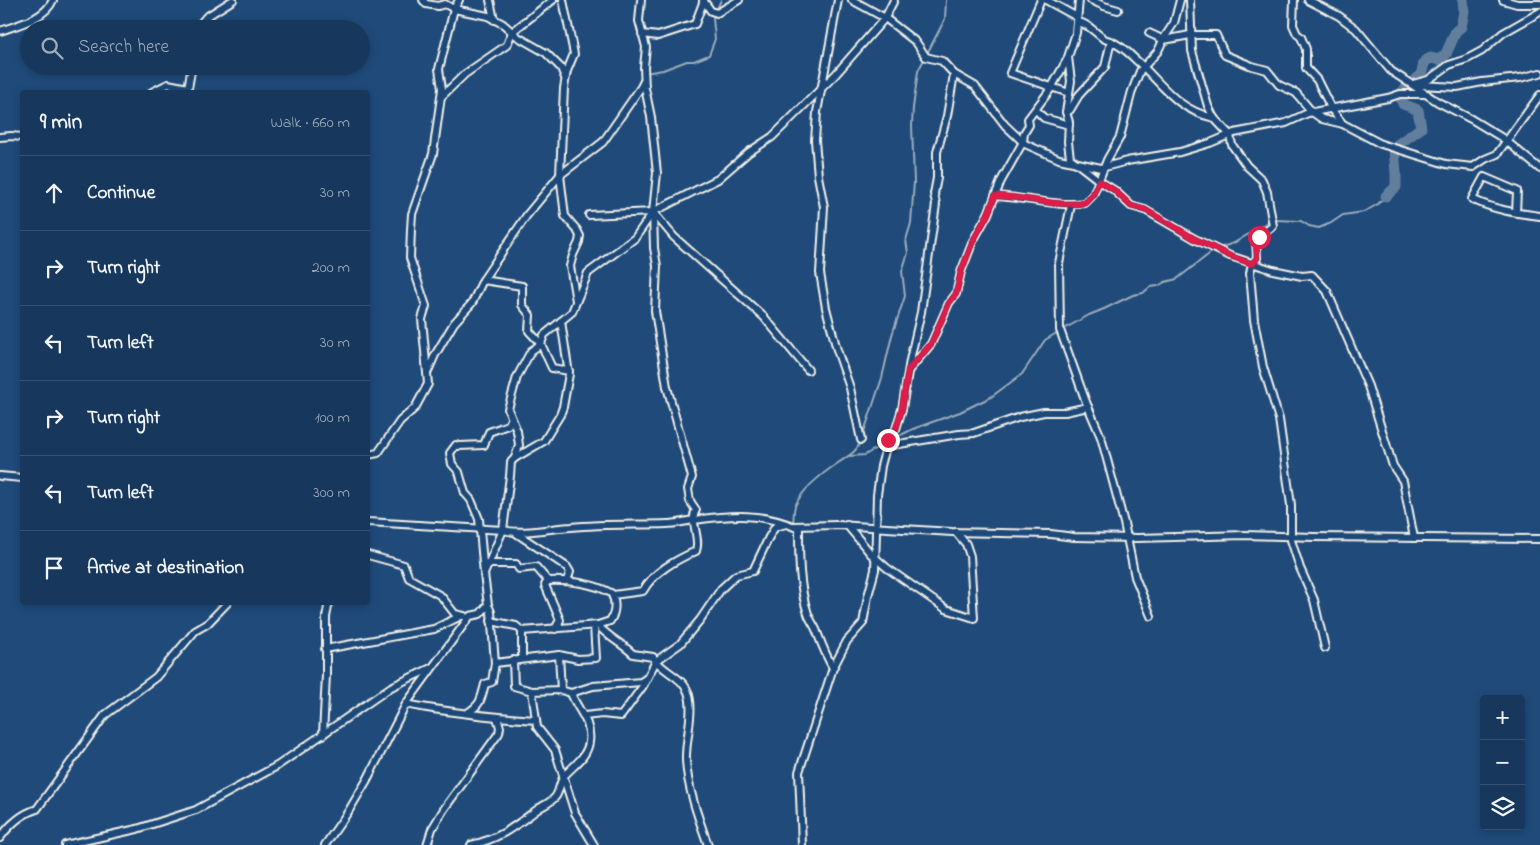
<!DOCTYPE html>
<html lang="en">
<head>
<meta charset="utf-8">
<style>
  body { margin:0; font-family:"Indie Flower",sans-serif; background:#244365; color:#f1f3f6 }
  .controls { position:absolute; right:15px; bottom:15px; display:grid; overflow:hidden; border-radius:5px; box-shadow:0 2px 8px #0003 }
  .controls button { width:45px; height:45px; display:grid; place-items:center; padding:0; border:0; border-bottom:1px solid #365272; background:#17385c; color:#f1f3f6; font:25px sans-serif }
  .stop { position:absolute; width:15px; height:15px; margin:-11px; border:4px solid #e11d48; border-radius:50%; background:#fff }
  .stop.end { background:#e11d48; border-color:#fff; box-shadow:0 1px 5px #0008 }
  .list { margin:0; padding:0; list-style:none }
  h2 { display:flex; justify-content:space-between; align-items:center; height:65px; margin:0; padding:0 20px; font-size:21px }
  h2 small { font-size:16px; font-weight:400; color:#9eacbb }
  .list li { display:grid; grid-template-columns:32px 1fr auto; gap:15px; align-items:center; box-sizing:border-box; height:75px; padding:0 20px; border-top:1px solid #365272 }
  .list b { display:block; font-size:19px; white-space:nowrap }
  .list em { font-size:16px; font-style:normal; color:#9eacbb }
  .icon { flex:none; width:28px; height:28px; fill:none; stroke:currentColor; stroke-width:2; stroke-linecap:round; stroke-linejoin:round }
  .map { position:relative; flex:none; width:1540px; height:845px; overflow:hidden }
  .search { position:absolute; background:#17385c; box-shadow:0 2px 8px #0003; left:20px; top:20px; width:350px; height:55px; display:flex; align-items:center; gap:12px; box-sizing:border-box; padding:0 18px; border-radius:28px; color:#9eacbb; font-size:19px }
  .panel { position:absolute; background:#17385c; box-shadow:0 2px 8px #0003; left:20px; top:90px; width:350px; height:515px; border-radius:5px }
  .map>svg:first-child { display:block }
  .lines { fill:none; stroke-linecap:round; stroke-linejoin:round }
  .stream { stroke:#9cacbb; stroke-width:2 }
  .river { stroke:#627e9d; stroke-width:11 }
  .street-casing { stroke:#f4f1e8; stroke-width:10 }
  .street { stroke:#1f4a7a; stroke-width:6 }
  .route { stroke:#e11d48; stroke-width:6 }
</style>
</head>
<body>
<div class="map">
<svg width="1540" height="845" viewBox="0 0 1540 845">
  <rect width="100%" height="100%" fill="#1f4a7a"/>
  <filter id="ink" filterUnits="userSpaceOnUse"><feTurbulence type="fractalNoise" baseFrequency=".02" numOctaves="2"/><feDisplacementMap in="SourceGraphic" scale="10" xChannelSelector="R" yChannelSelector="G"/><feConvolveMatrix kernelMatrix="1 2 1 2 8 2 1 2 1" color-interpolation-filters="sRGB"/></filter>
  <g filter="url(#ink)">
    <g class="lines">
      <g class="stream">
        <polyline points="645,73 663,70 687,61 694,61 709,55 715,39 713,18 721,0"/>
        <polyline points="1274,220 1301,221 1309,226 1319,228 1331,223 1343,215 1364,212 1378,204 1386,196"/>
        <polyline points="1219,248 1234,243 1270,221"/>
        <polyline points="863,435 882,378 892,335 905,296 902,271 908,253 906,240 911,223 914,182 912,125 913,108 918,71 945,19 946,0"/>
        <polyline points="891,440 913,429 960,412 991,397 1022,374 1045,340 1055,334 1089,315 1104,309 1133,295 1143,293 1150,287 1158,286 1165,282 1177,279 1213,251"/>
        <polyline points="849,456 865,455 885,443"/>
        <path d="M793,523c1,-6 0,-14 3,-19 8,-17 27,-31 42,-41 9,-6 19,-11 22,-21"/>
      </g>
      <polyline class="river" points="1386,196 1396,187 1396,173 1394,150 1397,145 1421,128 1418,110 1403,104 1400,94 1421,75 1424,63 1427,60 1431,58 1439,60 1446,54 1456,31 1461,27 1464,11 1463,0"/>
      <g class="street-casing">
        <g id="street">
          <polyline points="423,0 426,4 438,6 445,4 454,9 488,16 503,24 518,37 546,53 561,68 565,78"/>
          <polyline points="490,0 494,20"/>
          <polyline points="563,0 574,54 567,71 564,88 560,175 565,216 577,230 580,236 579,242 573,255 570,266 576,301"/>
          <polyline points="703,0 711,11 717,13 739,0"/>
          <polyline points="838,0 817,112 815,140 818,176 824,207 820,273 826,308 837,350 850,388 861,440"/>
          <polyline points="852,0 885,18 916,42 926,57 942,61 954,74 975,86 1005,125 1025,144 1059,159 1101,168 1127,161 1180,152 1210,143 1234,133 1286,123 1308,113 1388,98 1400,94 1427,94"/>
          <polyline points="1041,0 1010,73 1069,93"/>
          <polyline points="1046,0 1077,17"/>
          <polyline points="1079,0 1076,33 1068,57 1071,81 1066,112 1069,122 1068,142 1070,158 1101,182 1114,190 1131,206 1145,210 1195,239 1230,256 1273,270 1302,276 1312,275 1327,291 1368,386 1393,466 1403,481 1414,538"/>
          <polyline points="1091,0 1104,6 1118,10"/>
          <polyline points="1190,0 1192,51 1208,106 1214,118 1230,135 1232,145 1247,166 1262,180 1267,192 1273,226 1256,239 1257,258 1252,264 1250,273 1254,320 1263,367 1279,419 1291,505 1291,540 1300,568 1314,600 1325,648"/>
          <polyline points="1294,0 1293,25 1297,34 1301,37 1306,49 1306,68 1317,80 1332,110 1343,124 1381,144 1446,164 1473,167 1485,159 1497,154 1540,95"/>
          <polyline points="1308,0 1339,16 1356,29 1391,71 1438,102 1471,119 1504,139 1540,169"/>
          <polyline points="1503,0 1517,4 1540,4"/>
          <path d="M1078,22c11,2 16,10 25,16 5,3 2,1 7,3 8,3 19,12 25,18 27,24 40,50 79,59"/>
          <polyline points="196,29 206,17 233,0"/>
          <path d="M0,31c17,-6 45,-12 53,-31"/>
          <polyline points="1149,33 1164,40 1190,35 1216,35 1225,55 1252,66 1267,70 1279,85 1296,93 1312,112 1322,119 1343,124"/>
          <polyline points="642,34 658,36 695,24 704,0"/>
          <polyline points="1413,84 1428,80 1449,65 1467,59 1482,51 1503,33 1540,12"/>
          <polyline points="1420,85 1457,87 1482,82 1520,78 1540,73"/>
          <polyline points="152,92 168,84 188,88 192,66"/>
          <polyline points="441,97 465,74 507,45 512,32 553,0"/>
          <polyline points="1036,110 1044,118 1069,125"/>
          <polyline points="1066,112 1070,110 1079,95 1105,67 1111,41"/>
          <polyline points="0,137 11,136 22,137"/>
          <path d="M995,196c30,1 60,11 90,7l8,-8 14,-35 13,-23 12,-46 8,-20 18,-20 6,-13 10,-15 6,-23"/>
          <polyline points="1071,205 1059,263 1060,330 1086,402 1101,437 1124,523 1135,577 1151,616"/>
          <path d="M1516,213l1,-22 -33,-14 -12,22c22,11 44,14 68,17"/>
          <polyline points="589,215 653,212 674,237 764,317 808,370"/>
          <polyline points="483,280 522,286 522,305 530,315 529,331 541,344 552,368 569,371"/>
          <polyline points="909,370 931,344 949,303 956,294 961,272 973,241 988,214 1001,181 1023,142 1024,133 1029,125 1028,119 1050,90 1068,58"/>
          <polyline points="428,371 435,355 454,323 472,303 483,280 527,215 560,175 603,142 641,87 644,81"/>
          <polyline points="887,446 959,434 974,433 1020,417 1044,412 1065,412 1088,407"/>
          <polyline points="368,455 378,453 400,421 415,408 428,384 422,319 426,306 410,258 411,229 412,214 433,154 442,89 439,69 454,9 459,0"/>
          <polyline points="515,458 544,441 560,415 563,407 569,374 561,321"/>
          <polyline points="0,476 22,478"/>
          <path d="M368,522l135,8c19,5 48,-2 68,-3 32,-3 65,-2 96,-3 9,0 18,-3 27,-4 37,-5 70,-8 105,9 0,29 0,58 9,85 2,6 7,12 9,18 5,13 9,24 16,36"/>
          <polyline points="847,525 871,554 887,568 946,609 974,618 970,556 966,544 956,532"/>
          <polyline points="793,526 838,525 952,532 1051,534 1074,537 1138,538 1245,535 1314,537 1540,539"/>
          <polyline points="516,533 567,567 570,572 567,581"/>
          <polyline points="368,555 404,565 409,578 441,596 455,614 464,616"/>
          <path d="M489,564h27l3,5 17,-2 12,14c20,-1 45,2 63,12 5,8 5,19 -1,28l-12,4"/>
          <polyline points="484,574 479,519 471,500 465,493 459,472 452,464 450,453 456,445 459,446 484,445 489,432 508,425 511,420"/>
          <polyline points="548,581 545,585 560,620 555,629"/>
          <path d="M613,595l30,-4c10,-19 33,-31 53,-40 5,-13 -7,-30 0,-41l-6,-9 -2,-12 4,-12 -25,-90 -12,-76 2,-45 -3,-18 -1,-36 4,-39 -6,-56 -6,-29 -1,-21 2,-20 -7,-26 2,-21"/>
          <path d="M491,621l25,5 6,5 76,-6c9,12 24,18 35,29l20,3c8,14 29,19 35,35 7,19 -3,48 -2,68 1,27 13,60 22,85"/>
          <polyline points="325,649 434,629 461,616"/>
          <polyline points="559,655 561,690"/>
          <polyline points="522,659 522,631"/>
          <polyline points="513,660 514,686 532,691 561,690 571,693 593,686 641,682 647,678"/>
          <polyline points="495,663 559,655 578,659 596,658 594,626"/>
          <polyline points="532,691 537,727 555,750 575,813 594,845"/>
          <path d="M406,704c43,9 86,13 130,16"/>
          <path d="M467,713c14,-8 14,-14 18,-29l7,-2 3,-19 -4,-51 -3,-7"/>
          <polyline points="585,716 602,714 621,716 643,686 656,661 680,644 700,620 721,589 736,575 753,571 769,537 775,527 786,524"/>
          <polyline points="323,735 326,675 326,617 329,602"/>
          <path d="M0,838c10,-14 21,-24 37,-29l68,-94 51,-38 39,-46 12,-7 21,-22"/>
          <polyline points="65,845 137,829 196,810 277,766 391,687 431,668"/>
          <polyline points="325,845 348,812 367,780 406,704 470,616 480,614 488,605 484,574 503,530 510,476 511,462 515,458 519,445 517,431 508,409 517,377 531,351 541,344 544,335 572,312 588,273 635,238 653,212 718,179 749,152 772,137 835,75 885,18 894,0"/>
          <polyline points="427,845 432,829 444,809 499,733 500,727 497,718"/>
          <path d="M471,845c29,-6 44,-19 67,-36 6,-4 14,-7 18,-13 4,-6 4,-16 9,-21 9,-10 22,-18 24,-33 3,-21 -12,-32 -18,-49"/>
          <polyline points="802,845 799,772 833,668 847,641 863,623 868,596 875,570 877,495 881,466 888,440 896,429 902,409 910,360 921,312 936,204 934,194 937,178 937,152 947,116 954,74"/>
        </g>
      </g>
      <use href="#street" class="street"/>
    </g>
  </g>
  <g class="lines" filter="url(#ink)">
    <path class="route" d="M888,440l8,-11 6,-21 6,-38 23,-26 18,-41 7,-9 5,-22 12,-31 15,-27 7,-18c30,0 60,11 90,7l8,-9 6,-13 15,9 17,16 15,4 49,29 35,17 22,8 5,-6 -1,-19 3,-2"/>
  </g>
</svg>
<div class="controls">
<button>+</button>
<button>−</button>
<button><svg class="icon" aria-label="layers" viewBox="0 0 24 24"><path d="M12 4l9 5-9 5-9-5zM3 14l9 5 9-5"/></svg></button>
</div>
<div class="stop" style="left:1259px;top:237px"></div>
<div class="stop end" style="left:888px;top:440px"></div>
<div class="search"><svg class="icon" aria-label="search" viewBox="0 0 24 24"><circle cx="10" cy="10" r="6"/><path d="M15 15l6 6"/></svg>Search here</div>
<section class="panel">
<h2>9 min<small>Walk · 660 m</small></h2>
<ul class="list">
<li><svg class="icon" aria-label="ahead" viewBox="0 0 24 24"><path d="M12 20V5M6 11l6-6 6 6"/></svg><div><b>Continue</b></div><em>30 m</em></li>
<li><svg class="icon" aria-label="right" viewBox="0 0 24 24"><path d="M7 20v-9h11M14 6l5 5-5 5"/></svg><div><b>Turn right</b></div><em>200 m</em></li>
<li><svg class="icon" aria-label="left" viewBox="0 0 24 24"><path d="M17 20v-9H6M10 6l-5 5 5 5"/></svg><div><b>Turn left</b></div><em>30 m</em></li>
<li><svg class="icon" aria-label="right" viewBox="0 0 24 24"><path d="M7 20v-9h11M14 6l5 5-5 5"/></svg><div><b>Turn right</b></div><em>100 m</em></li>
<li><svg class="icon" aria-label="left" viewBox="0 0 24 24"><path d="M17 20v-9H6M10 6l-5 5 5 5"/></svg><div><b>Turn left</b></div><em>300 m</em></li>
<li><svg class="icon" aria-label="arrive" viewBox="0 0 24 24"><path d="M6 21V4h12l-3 4 3 4H6"/></svg><div><b>Arrive at destination</b></div></li>
</ul>
</section>
</div>
</body>
</html>
